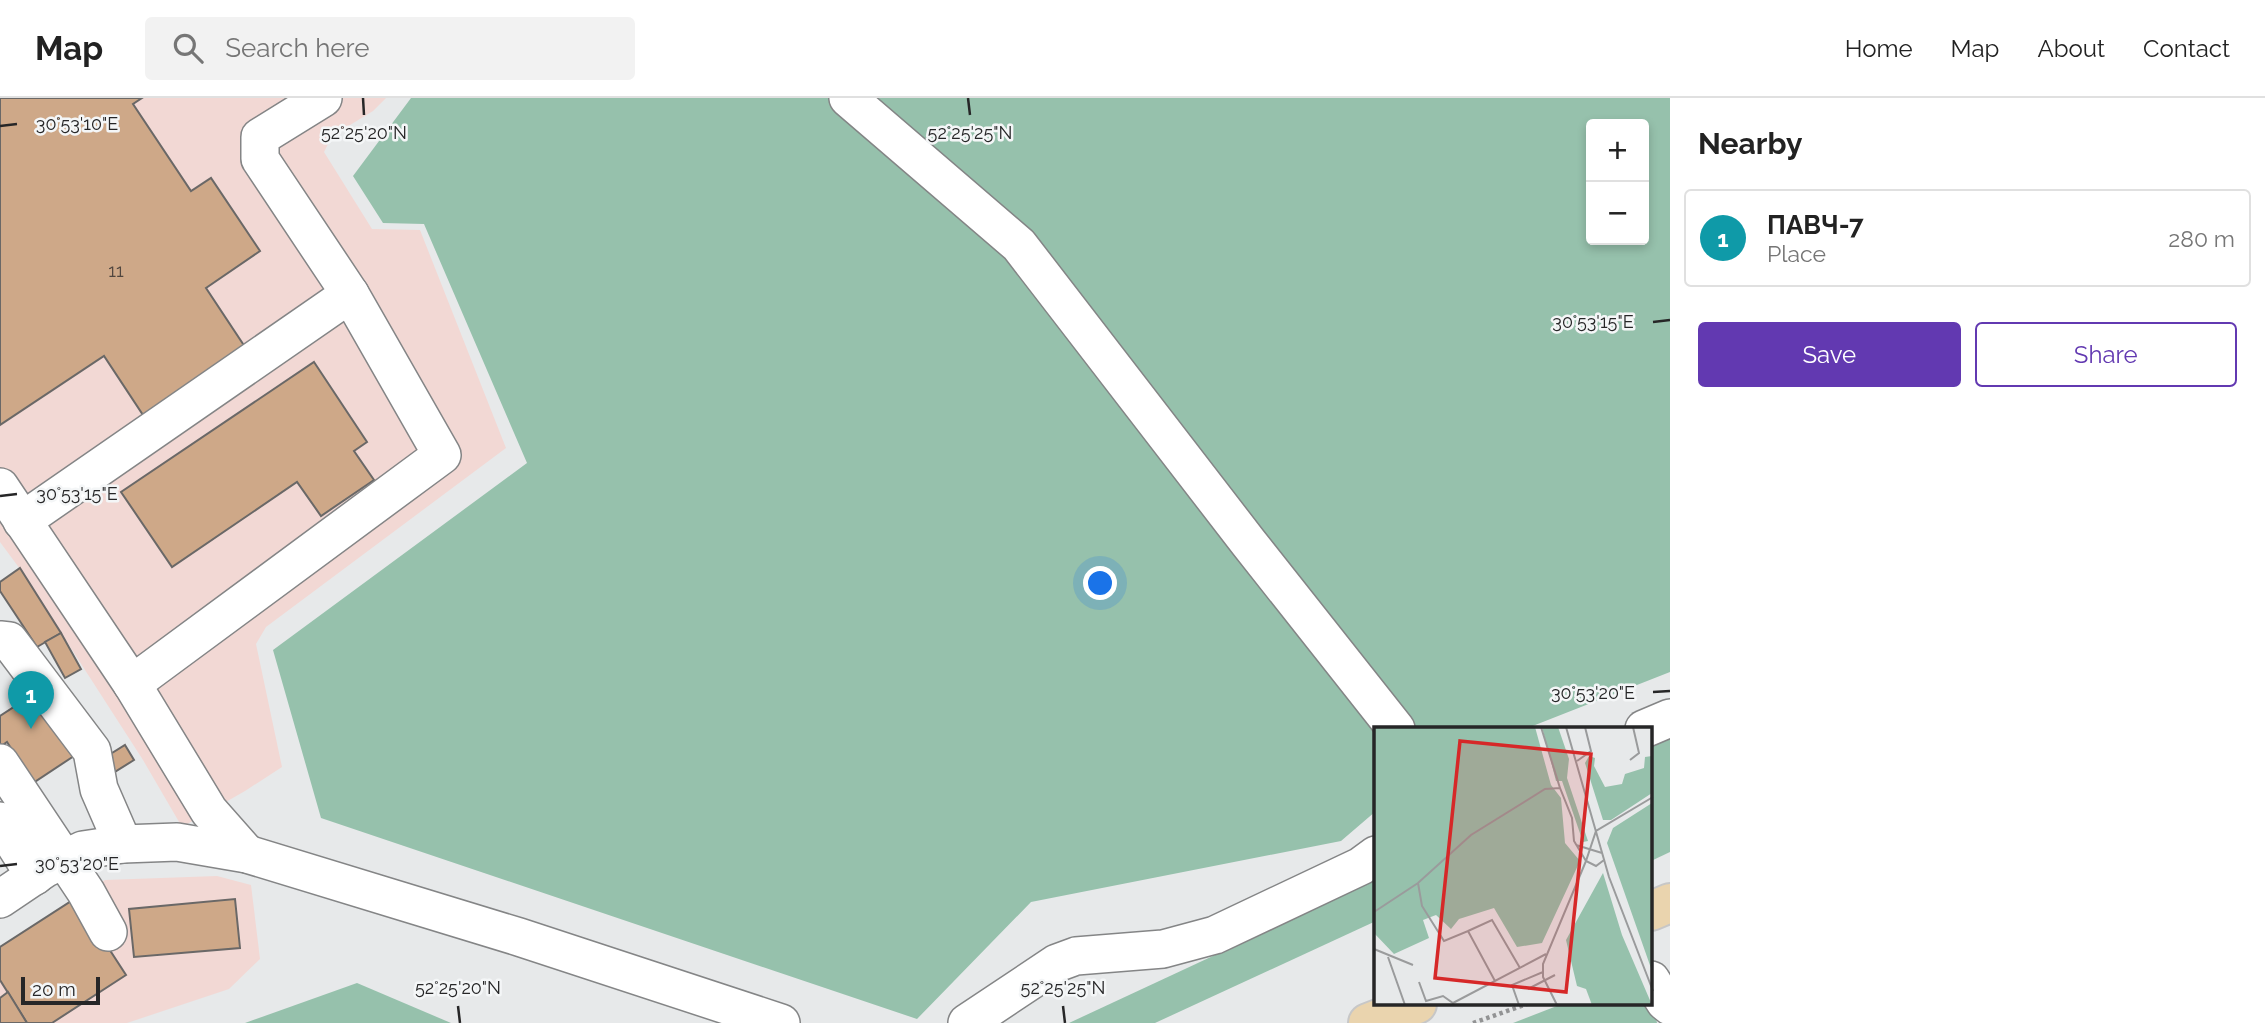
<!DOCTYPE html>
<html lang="en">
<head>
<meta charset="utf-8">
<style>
  body { margin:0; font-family:Raleway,sans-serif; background:#f2f2f2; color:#222 }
  .controls { position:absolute; right:21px; top:21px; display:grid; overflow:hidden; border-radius:7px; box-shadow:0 4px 10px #0003 }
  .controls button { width:63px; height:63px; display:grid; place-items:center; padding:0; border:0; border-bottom:2px solid #e0e0e0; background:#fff; color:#222; font:35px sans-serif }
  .scale { position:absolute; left:21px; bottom:18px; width:79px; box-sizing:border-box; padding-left:7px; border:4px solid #262627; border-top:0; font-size:19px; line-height:24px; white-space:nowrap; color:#262627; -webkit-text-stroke:5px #f4f6f7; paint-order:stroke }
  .you { position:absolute; left:1101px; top:486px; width:24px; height:24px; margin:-18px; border:5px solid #fff; border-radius:50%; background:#1a73e8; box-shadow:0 0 0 10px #1a73e833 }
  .badge { display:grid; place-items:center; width:46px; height:46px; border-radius:50%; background:#6239b1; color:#fff; font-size:23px; font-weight:700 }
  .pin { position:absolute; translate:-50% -58px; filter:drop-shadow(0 2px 4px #0008) }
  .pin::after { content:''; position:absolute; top:37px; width:24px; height:21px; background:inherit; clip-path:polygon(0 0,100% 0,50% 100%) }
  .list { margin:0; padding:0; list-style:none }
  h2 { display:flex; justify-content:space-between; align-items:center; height:91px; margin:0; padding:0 28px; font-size:30px }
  h2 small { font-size:23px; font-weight:400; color:#767676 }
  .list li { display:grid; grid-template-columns:46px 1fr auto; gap:21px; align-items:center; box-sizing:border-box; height:98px; margin:0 14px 14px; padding:0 14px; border:2px solid #e0e0e0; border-radius:7px }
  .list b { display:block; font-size:26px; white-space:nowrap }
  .list p { margin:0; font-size:23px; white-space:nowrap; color:#767676 }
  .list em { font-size:23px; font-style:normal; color:#767676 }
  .actions { display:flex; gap:14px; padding:21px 28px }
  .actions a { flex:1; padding:16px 0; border:2px solid #6239b1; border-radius:7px; text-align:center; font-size:24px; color:#6239b1 }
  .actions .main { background:#6239b1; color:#fff }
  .icon { flex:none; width:38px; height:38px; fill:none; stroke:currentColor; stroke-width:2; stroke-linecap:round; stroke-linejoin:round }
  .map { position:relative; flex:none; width:1670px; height:925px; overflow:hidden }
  header { display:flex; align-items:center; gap:42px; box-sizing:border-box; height:98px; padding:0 35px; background:#fff; border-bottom:2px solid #e0e0e0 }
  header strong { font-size:33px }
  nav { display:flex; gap:38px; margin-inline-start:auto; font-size:24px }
  .search { width:490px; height:63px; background:#f2f2f2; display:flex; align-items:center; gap:18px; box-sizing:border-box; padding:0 24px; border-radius:7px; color:#767676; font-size:26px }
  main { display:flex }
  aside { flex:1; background:#fff }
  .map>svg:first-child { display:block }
  .industrial { fill:#f2d8d4 }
  .green { fill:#96c1ac; fill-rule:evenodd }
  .building { fill:#cea888; stroke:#6a6867; stroke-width:2 }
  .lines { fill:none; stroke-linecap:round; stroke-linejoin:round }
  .minor-casing { stroke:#848586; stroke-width:40 }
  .major-casing { stroke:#c7c7c7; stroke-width:42 }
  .path { stroke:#929394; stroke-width:4.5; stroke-dasharray:3.5 3.5; stroke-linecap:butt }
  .minor { stroke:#fff; stroke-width:37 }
  .major { stroke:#ead4ae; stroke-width:38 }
  .ticks { fill:none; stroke:#262627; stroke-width:2.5 }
  .labels { text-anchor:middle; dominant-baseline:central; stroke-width:5; stroke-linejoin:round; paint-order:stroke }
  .number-label { font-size:18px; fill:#50463f }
  .inset-road { fill:none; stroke:#9a9b9c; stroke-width:2 }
  .view { fill:#d62828; fill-opacity:0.15; stroke:#d62828; stroke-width:3.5 }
  .inset-edge { fill:none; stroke:#262627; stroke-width:3.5 }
  .ticks-label { font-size:18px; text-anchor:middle; fill:#262627; stroke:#f4f6f7; stroke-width:5; stroke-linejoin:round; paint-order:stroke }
</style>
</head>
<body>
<header>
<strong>Map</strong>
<div class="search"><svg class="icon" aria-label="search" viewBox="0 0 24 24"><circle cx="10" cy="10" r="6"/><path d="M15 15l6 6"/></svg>Search here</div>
<nav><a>Home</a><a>Map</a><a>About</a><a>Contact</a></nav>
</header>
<main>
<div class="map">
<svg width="1670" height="925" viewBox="0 0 1670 925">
  <rect width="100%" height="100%" fill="#e7e9ea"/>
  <g class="industrial">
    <polygon points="0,0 386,0 373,13 332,38 324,54 372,131 420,132 506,350 266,529 256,546 282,669 245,693 182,729 143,662 20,471 0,444"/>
    <polygon points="217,778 251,787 260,861 229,891 127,925 0,925 0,849 105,782"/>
  </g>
  <g class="green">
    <path d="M411,0h1259v574l-145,57h-149v82l-35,30 -310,61 -114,117 -596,-201 -48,-168 254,-187 -103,-239 -41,-1 -30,-47zM1591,26h53v116h-53z"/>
    <polygon points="1670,619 1670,754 1651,763 1651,631"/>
    <polygon points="1376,782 1376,823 1155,925 1069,925"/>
    <polygon points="357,885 451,925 245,925"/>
    <polygon points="1562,906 1651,906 1654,910 1657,925 1513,925"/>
  </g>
  <g class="building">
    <polygon points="0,0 142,0 133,6 191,93 211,80 260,153 206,190 249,255 147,323 104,258 0,327"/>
    <polygon points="314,264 367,344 354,353 374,382 321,418 297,384 172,469 121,394"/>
    <polygon points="20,470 61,535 37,549 0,493 0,484"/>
    <polygon points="61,535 81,571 65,580 45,544"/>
    <polygon points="37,594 77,656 33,685 7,644 0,649 0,618"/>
    <polygon points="125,647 134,662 113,675 104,660"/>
    <polygon points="76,800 126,877 52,925 27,925 0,882 0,849"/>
    <polygon points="235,801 240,850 134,859 129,811"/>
    <polygon points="8,894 27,925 0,925 0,900"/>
  </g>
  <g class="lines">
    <g class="minor-casing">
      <g id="minor">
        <polyline points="848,0 1019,147 1248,444 1396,631"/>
        <polyline points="0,389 132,586 209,713 247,756"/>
        <polyline points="22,423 350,196 260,61 260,39 323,0"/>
        <polyline points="0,542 9,543 92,653 99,691 123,746"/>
        <polyline points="132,586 442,357 350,196"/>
        <polyline points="1644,631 1670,620"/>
        <polyline points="0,665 86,794 108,834"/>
        <polyline points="0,723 35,778"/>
        <polyline points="0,801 46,770 83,752 123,746 177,744 247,756 519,839 781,925"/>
        <polyline points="1651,882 1665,904 1670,908"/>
        <polyline points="967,925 1057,865 1076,858 1163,851 1215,837 1361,768 1376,757"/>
      </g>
    </g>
    <g class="major-casing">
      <g id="major">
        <polyline points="1651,813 1670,805"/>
        <polyline points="1368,925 1417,906"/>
      </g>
    </g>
    <polyline class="path" points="1473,925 1527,906"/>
    <use href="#minor" class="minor"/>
    <use href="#major" class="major"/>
  </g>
  <path class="ticks" d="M363,0l1,17M968,0l2,17M0,28l17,-2M1653,224l17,-2M0,398l17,-2M1653,594l17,-1M0,768l17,-2M458,908l2,17M1063,908l2,17"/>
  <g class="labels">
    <g class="number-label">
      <text x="116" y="172">11</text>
    </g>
  </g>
  <g transform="translate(1374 629)">
    <rect width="278" height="278" fill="#e7e9ea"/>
    <path d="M0,0h161l16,58 10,13 4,45 15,18 -38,82 -25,4 -23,-39 -35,11 -8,10 -15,-14 -13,5 6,18 -35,16 -20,-21zM168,0h16l11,32 -2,19 21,63 -5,1 -21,-61h-6zM215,29l6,2 -1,8 11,21 17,-3 3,-10 19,-6 1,-11 7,-1v37l-41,27h-8l-18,-57zM278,76v168l-45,-128 6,-15zM229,146l19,62 30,70h-60l-6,-16 -9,-3 -11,-46z" fill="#96c1ac"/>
    <path class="inset-road" d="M167,0l19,61M192,0l43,150 44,114M256,33l9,-7 -6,-26M203,34l14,-10 -6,-24M202,118l26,8M230,133l-8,6 -10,-5 10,-30 57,-34M44,156l4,23 22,35 24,-10 27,50M0,185l44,-29 53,-48 74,-46 15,-1 12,30 2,23 12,20 -43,103v13l14,28M94,204l24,-11 28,48M0,222l39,16M14,230l17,48M45,255l7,19 17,-5 10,7 93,-49M154,262l27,-14M145,278l-7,-20 31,-13"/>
    <path class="view" d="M86,14l131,13 -25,238 -131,-14z"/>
    <rect width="278" height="278" class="inset-edge"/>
  </g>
  <g class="ticks-label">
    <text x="77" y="32">30°53'10"E</text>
    <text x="364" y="41">52°25'20"N</text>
    <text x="970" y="41">52°25'25"N</text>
    <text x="1593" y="230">30°53'15"E</text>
    <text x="77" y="402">30°53'15"E</text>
    <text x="1593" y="601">30°53'20"E</text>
    <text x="77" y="772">30°53'20"E</text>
    <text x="458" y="896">52°25'20"N</text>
    <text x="1063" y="896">52°25'25"N</text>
  </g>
</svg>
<div class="controls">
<button>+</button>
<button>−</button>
</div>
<div class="scale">20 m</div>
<div class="you"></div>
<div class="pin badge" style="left:31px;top:631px;background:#0f9aa8">1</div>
</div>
<aside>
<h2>Nearby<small></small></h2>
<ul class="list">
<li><span class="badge" style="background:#0f9aa8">1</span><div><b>ПАВЧ-7</b><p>Place</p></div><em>280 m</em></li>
</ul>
<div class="actions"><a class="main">Save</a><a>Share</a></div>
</aside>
</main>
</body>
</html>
